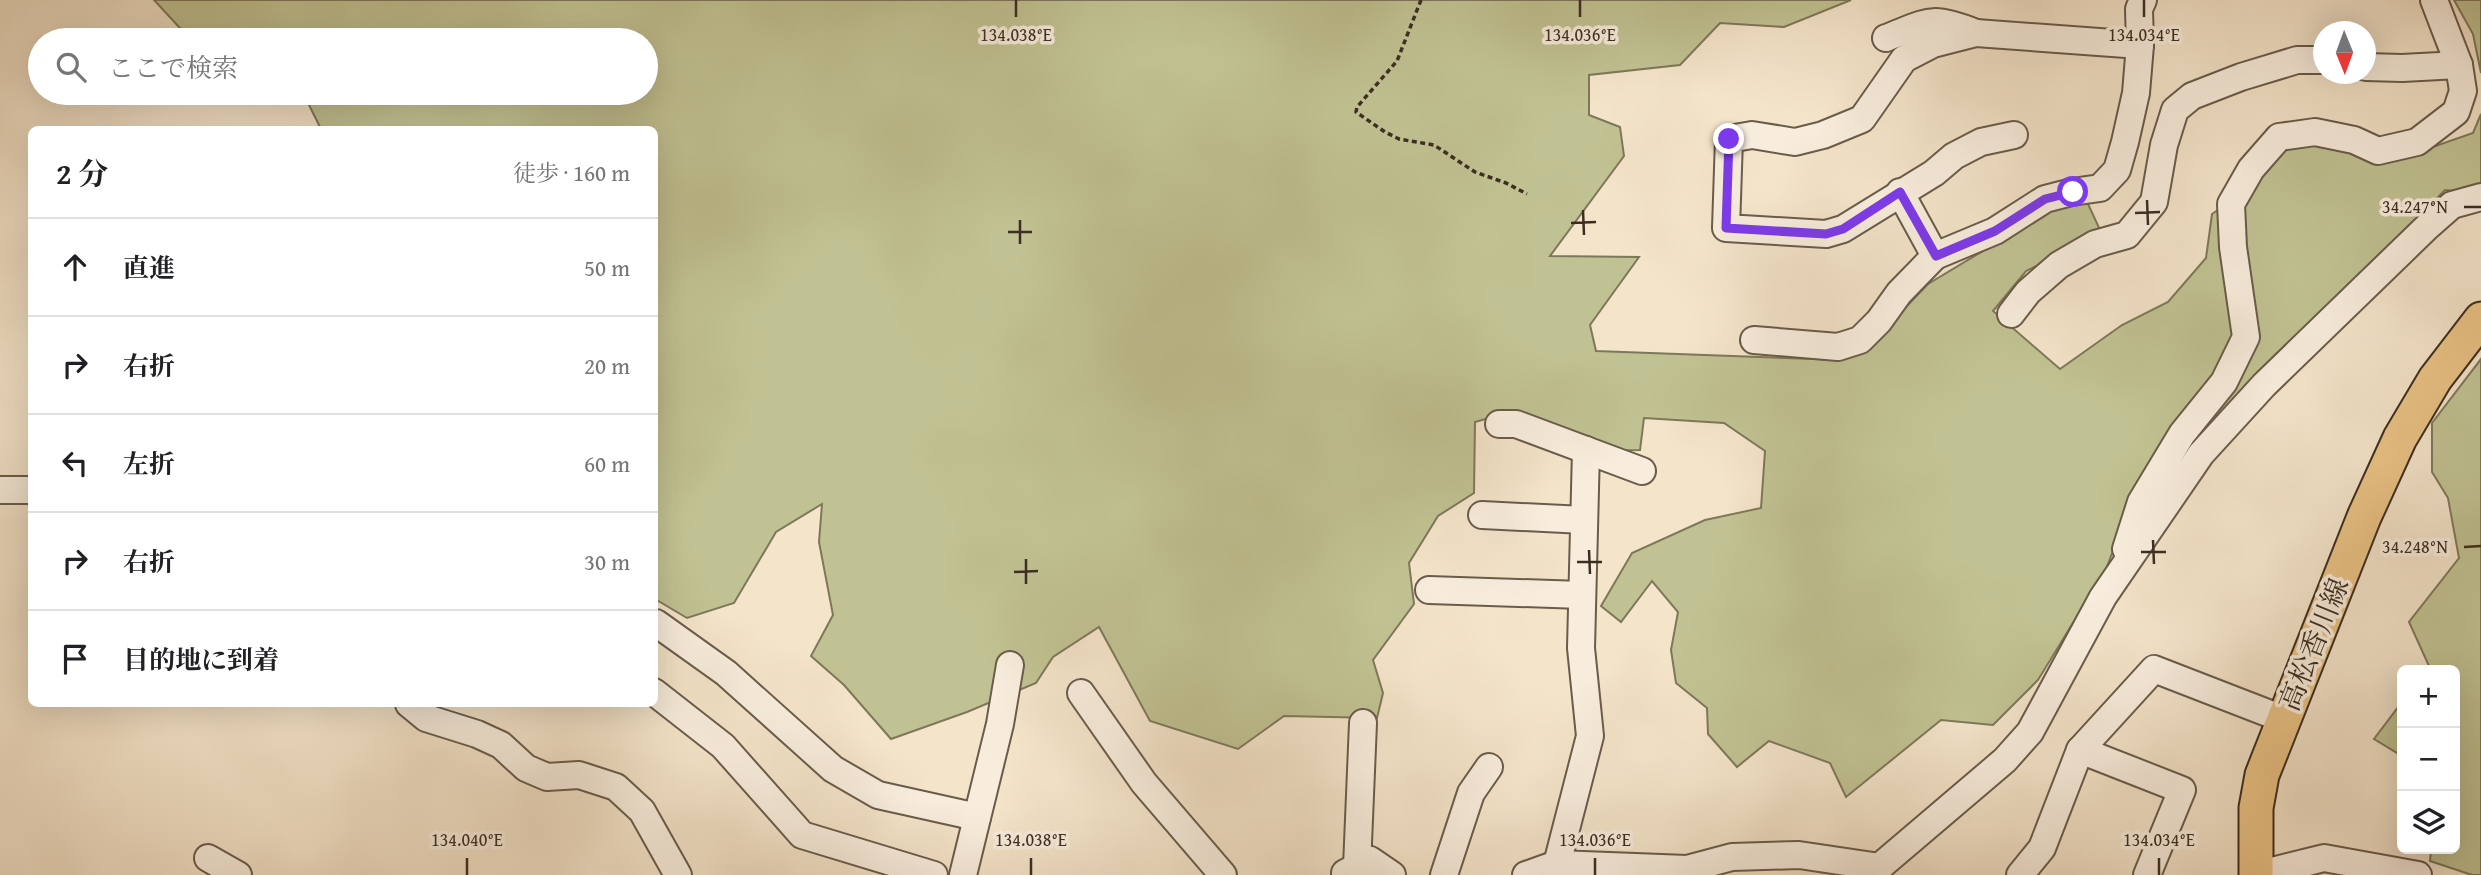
<!DOCTYPE html>
<html lang="ja">
<head>
<meta charset="utf-8">
<style>
  body { margin:0; font-family:"Gentium Book Plus","Noto Serif JP",serif; background:#f6f6f6; color:#202124 }
  .controls { position:absolute; right:21px; bottom:21px; display:grid; overflow:hidden; border-radius:10px; box-shadow:0 7px 28px #0002 }
  .controls button { width:63px; height:63px; display:grid; place-items:center; padding:0; border:0; border-bottom:2px solid #e0e0e0; background:#fff; color:#202124; font:35px sans-serif }
  .compass { position:absolute; left:2313px; top:21px; width:63px; height:63px; border-radius:50%; background:#fff; box-shadow:0 7px 28px #0002; rotate:179deg }
  .stop { position:absolute; width:21px; height:21px; margin:-16px; border:5px solid #7c3aed; border-radius:50%; background:#fff }
  .stop.end { background:#7c3aed; border-color:#fff; box-shadow:0 2px 7px #0008 }
  .list { margin:0; padding:0; list-style:none }
  h2 { display:flex; justify-content:space-between; align-items:center; height:91px; margin:0; padding:0 28px; font-size:30px }
  h2 small { font-size:23px; font-weight:400; color:#757577 }
  .list li { display:grid; grid-template-columns:46px 1fr auto; gap:21px; align-items:center; box-sizing:border-box; height:98px; padding:0 28px; border-top:2px solid #e0e0e0 }
  .list b { display:block; font-size:26px; white-space:nowrap }
  .list em { font-size:23px; font-style:normal; color:#757577 }
  .icon { flex:none; width:38px; height:38px; fill:none; stroke:currentColor; stroke-width:2; stroke-linecap:round; stroke-linejoin:round }
  .map { position:relative; flex:none; width:2481px; height:875px; overflow:hidden }
  .search { position:absolute; background:#fff; box-shadow:0 7px 28px #0002; left:28px; top:28px; width:630px; height:77px; display:flex; align-items:center; gap:18px; box-sizing:border-box; padding:0 24px; border-radius:38px; color:#757577; font-size:26px }
  .panel { position:absolute; background:#fff; box-shadow:0 7px 28px #0002; left:28px; top:126px; width:630px; height:581px; border-radius:10px }
  .map>svg:first-child { display:block }
  .green { fill:#c1c293; stroke:#7e785a; stroke-width:2 }
  .lines { fill:none; stroke-linecap:round; stroke-linejoin:round }
  .minor-casing { stroke:#695c4b; stroke-width:30 }
  .major-casing { stroke:#3b2e21; stroke-width:37 }
  .path { stroke:#3b2e21; stroke-width:3.5; stroke-dasharray:5 3.5; stroke-linecap:butt }
  .minor { stroke:#f8eddd; stroke-width:26 }
  .major { stroke:#eac285; stroke-width:33 }
  .route { stroke:#7c3aed; stroke-width:9 }
  .ticks { fill:none; stroke:#3b2e21; stroke-width:2.5 }
  .labels { text-anchor:middle; dominant-baseline:central; stroke-width:7; stroke-linejoin:round; paint-order:stroke }
  .street-label { font-size:28px; fill:#3b2e21; stroke:#f8eddd }
  .ticks-label { font-size:18px; text-anchor:middle; fill:#3b2e21; stroke:#f8eddd; stroke-width:7; stroke-linejoin:round; paint-order:stroke }
</style>
</head>
<body>
<div class="map">
<svg width="2481" height="875" viewBox="0 0 2481 875">
  <rect width="100%" height="100%" fill="#f4e4ca"/>
  <filter id="stains"><feTurbulence type="fractalNoise" baseFrequency=".00286" numOctaves="4"/><feColorMatrix values="0 0 0 0 .2 0 0 0 0 .09 0 0 0 0 .02 0 0 0 .5 -.17"/></filter>
  <radialGradient id="worn" r=".72"><stop offset=".6" stop-color="#630" stop-opacity="0"/><stop offset="1" stop-color="#630" stop-opacity=".3"/></radialGradient>
  <g class="green">
    <polygon points="154,0 1851,0 1784,27 1720,23 1680,65 1589,75 1589,115 1620,127 1624,156 1550,256 1639,257 1590,325 1596,351 1842,360 1881,333 1928,284 2061,204 2088,204 2102,234 2026,271 1993,311 2060,369 2122,325 2168,302 2206,258 2212,214 2246,191 2286,148 2330,144 2424,150 2473,133 2481,114 2481,193 2445,190 2377,259 2159,496 2137,488 2106,569 2038,680 1993,725 1941,720 1846,797 1830,763 1769,741 1737,767 1708,734 1707,708 1676,683 1671,650 1678,612 1652,581 1621,622 1601,606 1632,553 1705,520 1761,508 1765,451 1724,423 1644,418 1640,450 1596,451 1506,413 1475,422 1474,493 1438,516 1409,563 1414,604 1373,660 1383,693 1377,718 1284,716 1238,749 1150,721 1099,627 1053,657 1036,683 967,712 891,739 844,685 811,656 833,615 819,542 822,504 776,532 734,603 687,618 655,599 654,130 321,129 307,101 282,93 646,93 646,40 191,40"/>
    <polygon points="2454,0 2481,0 2481,73 2473,34"/>
    <polygon points="2481,359 2481,875 2472,875 2430,861 2431,849 2455,849 2455,670 2427,670 2429,666 2409,622 2459,558 2448,498 2432,472 2432,423"/>
    <polygon points="2402,702 2402,756 2374,739"/>
  </g>
  <g class="lines">
    <g class="minor-casing">
      <g id="minor">
        <path d="M1886,38c44,-17 45,-23 90,-5"/>
        <polyline points="2366,67 2402,68 2459,65"/>
        <polyline points="2014,135 1981,142 1954,156 1934,173 1843,229 1826,234 1726,228 1729,139 1752,135 1795,142 1823,135 1862,119 1904,59 1933,44 1976,33 2140,45"/>
        <polyline points="1900,192 1935,256"/>
        <polyline points="2011,314 2028,292 2059,265 2095,244 2127,235 2154,202 2164,145 2175,110 2192,96 2241,77 2297,60 2324,60"/>
        <polyline points="1754,340 1838,347 1860,340 1879,321 1899,293 1935,256 1995,231 2045,199 2072,192 2100,188 2117,170 2125,142 2136,93 2140,45 2139,9 2143,0"/>
        <polyline points="1499,424 1516,424 1642,471"/>
        <polyline points="0,490 32,490"/>
        <polyline points="1482,515 1584,520"/>
        <polyline points="2126,549 2141,502 2182,434 2224,382 2246,337 2233,247 2231,204 2251,169 2279,137 2315,132 2354,140 2378,151 2417,142 2456,112 2463,91 2459,65 2434,0"/>
        <polyline points="1429,590 1582,595"/>
        <polyline points="656,623 726,673 833,769 878,795 977,817"/>
        <polyline points="654,692 723,746 802,835 934,875"/>
        <polyline points="1081,693 1144,783 1223,875"/>
        <polyline points="409,704 426,718 477,734 501,745 526,768 547,777 579,775 616,787 642,811 678,875"/>
        <polyline points="2080,750 2182,790 2147,875"/>
        <polyline points="208,858 238,875"/>
        <polyline points="1557,864 1590,736 1581,648 1586,450"/>
        <polyline points="1357,867 1363,723"/>
        <polyline points="1345,873 1370,860 1392,875"/>
        <polyline points="963,875 1000,724 1010,665"/>
        <polyline points="1444,875 1471,793 1489,767"/>
        <polyline points="1526,875 1557,864 1687,869 1732,857 1799,855 1880,867"/>
        <polyline points="1870,875 2005,760 2030,732 2103,597 2201,454 2264,385 2427,227 2452,205 2481,197"/>
        <polyline points="2020,875 2042,848 2080,750 2154,669 2283,719"/>
        <polyline points="2256,875 2324,858 2418,875"/>
      </g>
    </g>
    <g class="major-casing">
      <polyline id="major" points="2256,875 2256,808 2262,775 2364,517 2400,438 2435,379 2481,319"/>
    </g>
    <polyline class="path" points="1421,0 1397,61 1357,107 1356,112 1385,132 1399,139 1434,145 1475,172 1506,183 1527,194"/>
    <use href="#minor" class="minor"/>
    <use href="#major" class="major"/>
  </g>
  <g class="lines">
    <polyline class="route" points="1729,139 1726,228 1826,234 1843,229 1900,192 1936,256 1995,231 2045,199 2073,192"/>
  </g>
  <path class="ticks" d="M1016,0v17M1580,0v17M2144,0v17M2147,200l1,25M2464,207h17M1583,210l1,25M2135,213l25,-1M1020,220v24M1571,223l25,-1M1008,232h24M2153,540l1,24M2464,547l17,-1M1589,550l1,24M2141,552h25M1026,559v25M1577,562h25M1014,572l24,-1M467,858v17M1031,858v17M1595,858v17M2159,858v17"/>
  <g class="labels">
    <g class="street-label">
      <text transform="translate(2313 644) rotate(-68)">高松香川線</text>
    </g>
  </g>
  <g class="ticks-label">
    <text x="1016" y="41">134.038°E</text>
    <text x="1580" y="41">134.036°E</text>
    <text x="2144" y="41">134.034°E</text>
    <text x="2415" y="213">34.247°N</text>
    <text x="2415" y="553">34.248°N</text>
    <text x="467" y="846">134.040°E</text>
    <text x="1031" y="846">134.038°E</text>
    <text x="1595" y="846">134.036°E</text>
    <text x="2159" y="846">134.034°E</text>
  </g>
  <rect width="100%" height="100%" filter="url(#stains)"/>
  <rect width="100%" height="100%" fill="url(#worn)"/>
</svg>
<div class="controls">
<button>+</button>
<button>−</button>
<button><svg class="icon" aria-label="layers" viewBox="0 0 24 24"><path d="M12 4l9 5-9 5-9-5zM3 14l9 5 9-5"/></svg></button>
</div>
<svg class="compass" viewBox="-18 -18 36 36"><path d="M0-13l5 13h-10z" fill="#e53935"/><path d="M0 13l5-13h-10z" fill="#757577"/></svg>
<div class="stop" style="left:2073px;top:192px"></div>
<div class="stop end" style="left:1729px;top:139px"></div>
<div class="search"><svg class="icon" aria-label="search" viewBox="0 0 24 24"><circle cx="10" cy="10" r="6"/><path d="M15 15l6 6"/></svg>ここで検索</div>
<section class="panel">
<h2>2 分<small>徒歩 · 160 m</small></h2>
<ul class="list">
<li><svg class="icon" aria-label="ahead" viewBox="0 0 24 24"><path d="M12 20V5M6 11l6-6 6 6"/></svg><div><b>直進</b></div><em>50 m</em></li>
<li><svg class="icon" aria-label="right" viewBox="0 0 24 24"><path d="M7 20v-9h11M14 6l5 5-5 5"/></svg><div><b>右折</b></div><em>20 m</em></li>
<li><svg class="icon" aria-label="left" viewBox="0 0 24 24"><path d="M17 20v-9H6M10 6l-5 5 5 5"/></svg><div><b>左折</b></div><em>60 m</em></li>
<li><svg class="icon" aria-label="right" viewBox="0 0 24 24"><path d="M7 20v-9h11M14 6l5 5-5 5"/></svg><div><b>右折</b></div><em>30 m</em></li>
<li><svg class="icon" aria-label="arrive" viewBox="0 0 24 24"><path d="M6 21V4h12l-3 4 3 4H6"/></svg><div><b>目的地に到着</b></div></li>
</ul>
</section>
</div>
</body>
</html>
